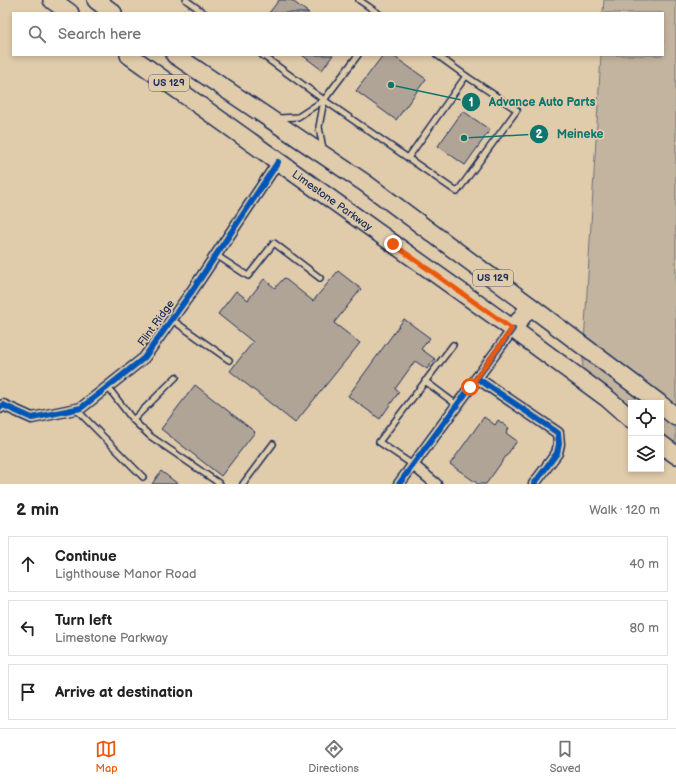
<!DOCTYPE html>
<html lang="en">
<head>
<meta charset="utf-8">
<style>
  body { margin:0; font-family:"Balsamiq Sans",sans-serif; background:#f6f6f6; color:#222 }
  .controls { position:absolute; right:12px; bottom:12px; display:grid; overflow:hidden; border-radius:0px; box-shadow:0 2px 6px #0003 }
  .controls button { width:36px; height:36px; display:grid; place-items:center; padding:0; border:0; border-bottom:1px solid #e0e0e0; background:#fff; color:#222; font:20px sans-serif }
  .stop { position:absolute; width:12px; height:12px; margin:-9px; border:3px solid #ea580c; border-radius:50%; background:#fff }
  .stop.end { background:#ea580c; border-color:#fff; box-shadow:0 1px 4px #0008 }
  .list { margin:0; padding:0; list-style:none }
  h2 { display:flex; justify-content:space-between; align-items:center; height:52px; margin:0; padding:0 16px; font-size:17px }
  h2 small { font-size:13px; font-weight:400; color:#767676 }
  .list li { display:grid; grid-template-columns:26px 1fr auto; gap:12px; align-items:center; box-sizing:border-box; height:56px; margin:0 8px 8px; padding:0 8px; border:1px solid #e0e0e0; border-radius:0px }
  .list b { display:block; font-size:15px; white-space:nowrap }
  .list p { margin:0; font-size:13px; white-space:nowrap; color:#767676 }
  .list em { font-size:13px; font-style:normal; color:#767676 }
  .icon { flex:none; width:22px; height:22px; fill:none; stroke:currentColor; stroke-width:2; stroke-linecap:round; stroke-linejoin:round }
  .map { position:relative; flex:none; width:676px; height:484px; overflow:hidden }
  .search { position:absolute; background:#fff; box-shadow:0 2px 6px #0003; left:12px; right:12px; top:12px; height:44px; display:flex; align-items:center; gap:10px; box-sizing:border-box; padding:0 14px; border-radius:0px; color:#767676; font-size:15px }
  .sheet { height:244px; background:#fff }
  nav { display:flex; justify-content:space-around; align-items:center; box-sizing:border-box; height:56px; border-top:1px solid #e0e0e0; background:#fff; font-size:11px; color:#767676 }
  nav a { display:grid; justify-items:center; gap:2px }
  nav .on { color:#ea580c }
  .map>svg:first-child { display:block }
  .green { fill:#c3b49f; stroke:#6f727e }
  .building { fill:#b0a497; stroke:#1b2f5e }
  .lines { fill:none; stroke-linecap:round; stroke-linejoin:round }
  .lane-casing { stroke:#1b2f5e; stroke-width:8 }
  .street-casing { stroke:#1b2f5e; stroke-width:13 }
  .primary-casing { stroke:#1b2f5e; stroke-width:20 }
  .lane { stroke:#e0cbaa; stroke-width:5 }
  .street { stroke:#e0cbaa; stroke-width:10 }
  .primary { stroke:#e0cbaa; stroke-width:17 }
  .cycleway-casing { stroke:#e0cbaa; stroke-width:8 }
  .cycleway { stroke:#0057b8; stroke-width:6 }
  .route { stroke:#ea580c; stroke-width:5 }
  .labels { text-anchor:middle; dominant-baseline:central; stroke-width:3.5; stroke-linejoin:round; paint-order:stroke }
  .shield { fill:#e0cbaa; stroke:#565e75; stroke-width:1 }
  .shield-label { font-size:10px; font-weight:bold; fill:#1b2f5e }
  .street-label { font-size:11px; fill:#1b2f5e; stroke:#e0cbaa }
  .leader { fill:none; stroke:#0f766e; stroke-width:1.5 }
  .callout-dot { fill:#0f766e; stroke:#e0cbaa; stroke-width:1.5 }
  .mark-label { font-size:12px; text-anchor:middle; font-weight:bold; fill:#fff }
  .callout-label { font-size:12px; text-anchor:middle; font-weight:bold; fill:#0f766e; stroke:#e0cbaa; stroke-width:3.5; stroke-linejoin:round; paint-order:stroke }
</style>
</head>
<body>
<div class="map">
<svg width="676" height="484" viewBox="0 0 676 484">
  <rect width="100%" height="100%" fill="#e0cbaa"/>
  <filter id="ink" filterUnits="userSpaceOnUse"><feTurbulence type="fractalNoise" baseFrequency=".025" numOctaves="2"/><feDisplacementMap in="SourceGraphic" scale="8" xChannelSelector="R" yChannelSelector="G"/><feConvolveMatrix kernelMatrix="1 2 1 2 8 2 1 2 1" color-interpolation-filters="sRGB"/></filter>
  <g filter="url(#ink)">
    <polygon class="green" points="604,0 676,0 676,445 661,434 661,403 631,403 631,412 582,377 601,55 663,55 663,13 603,13"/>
    <g class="building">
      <polygon points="279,0 291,0 309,13 269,13"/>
      <polygon points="302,55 333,55 322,70"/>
      <polygon points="383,55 392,55 426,79 396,120 356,91"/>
      <polygon points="463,111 490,130 465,165 438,146"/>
      <polygon points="338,271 361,289 334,323 360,343 295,423 230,371 253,342 218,314 236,291 248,300 264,279 275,288 284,278 313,301"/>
      <polygon points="404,319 430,338 421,349 435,359 427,369 415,361 395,389 399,392 380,419 348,396"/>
      <polygon points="195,385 255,432 221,476 161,429"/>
      <polygon points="484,417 495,425 498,420 509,428 506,433 517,441 486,484 478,484 450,464"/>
      <polygon points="161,471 178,484 152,484"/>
    </g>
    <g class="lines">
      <g class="lane-casing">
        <g id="lane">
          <polyline points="186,0 204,13"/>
          <polyline points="359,0 378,13"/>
          <polyline points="262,55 324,100 408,158 466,76 437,55"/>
          <polyline points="279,118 298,117 324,100 358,55"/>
          <polyline points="323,149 319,127 324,100"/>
          <polyline points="408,158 457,192 517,110 466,76"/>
          <polyline points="216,255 248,276 274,243 320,278"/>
          <polyline points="171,319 229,360"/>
          <polyline points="425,381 457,405"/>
          <polyline points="107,386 133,420 150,436 220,484"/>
          <polyline points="76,409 143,477"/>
          <polyline points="133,420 176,377"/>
          <polyline points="413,465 379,442 453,345"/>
          <polyline points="243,484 273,444"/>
        </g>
      </g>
      <g class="street-casing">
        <g id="street">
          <polyline points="477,378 558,433 559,444 557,453 534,484"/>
          <polyline points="0,408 3,405 32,418 81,408 144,358 192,291 278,162"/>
          <polyline points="413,465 436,484"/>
          <polyline points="399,484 513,329"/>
        </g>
      </g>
      <g class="primary-casing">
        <g id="primary">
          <polyline points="52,0 70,13"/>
          <polyline points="96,0 113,13"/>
          <path id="s1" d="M129,55l384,274 95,70 23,20"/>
          <polyline points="175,55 365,183 530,306 659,403"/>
          <polyline points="513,329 530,306"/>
          <polyline points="661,405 676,417"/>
          <polyline points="661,444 676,455"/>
        </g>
      </g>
      <use href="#lane" class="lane"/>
      <use href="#street" class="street"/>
      <use href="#primary" class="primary"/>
      <g class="cycleway-casing">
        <g id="cycleway">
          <polyline points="477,378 558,433 559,444 557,453 534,484"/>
          <polyline points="0,408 3,405 32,418 81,408 144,358 192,291 278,162"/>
          <polyline points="399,484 513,329"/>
        </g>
      </g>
      <use href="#cycleway" class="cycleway"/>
    </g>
  </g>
  <g class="lines" filter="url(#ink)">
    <polyline class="route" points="393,244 512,329 470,387"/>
  </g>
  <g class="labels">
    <g class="shield">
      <rect x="149" y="75" width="40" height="16" rx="3"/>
      <rect x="473" y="270" width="40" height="16" rx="3"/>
    </g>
    <g class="shield-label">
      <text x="169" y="83">US 129</text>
      <text x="493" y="278">US 129</text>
    </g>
    <g class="street-label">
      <text stroke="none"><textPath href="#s1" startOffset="250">Limestone Parkway</textPath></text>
      <text transform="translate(156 323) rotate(-54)">Flint Ridge</text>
    </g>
  </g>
  <path class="leader" d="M391 85L471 102M464 138L539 134"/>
  <g class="callout-dot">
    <circle cx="391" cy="85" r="4"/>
    <circle cx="464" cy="138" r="4"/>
    <circle cx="471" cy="102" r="10"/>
    <circle cx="539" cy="134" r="10"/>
  </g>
  <g class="mark-label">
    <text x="471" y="106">1</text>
    <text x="539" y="138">2</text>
  </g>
  <g class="callout-label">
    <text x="542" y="106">Advance Auto Parts</text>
    <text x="580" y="138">Meineke</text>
  </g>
</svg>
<div class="controls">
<button><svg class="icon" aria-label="locate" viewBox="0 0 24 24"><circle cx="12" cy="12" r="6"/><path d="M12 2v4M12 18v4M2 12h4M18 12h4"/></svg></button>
<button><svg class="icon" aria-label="layers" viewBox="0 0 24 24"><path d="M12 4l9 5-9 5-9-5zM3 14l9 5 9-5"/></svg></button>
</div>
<div class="stop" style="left:470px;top:387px"></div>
<div class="stop end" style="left:393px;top:244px"></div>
<div class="search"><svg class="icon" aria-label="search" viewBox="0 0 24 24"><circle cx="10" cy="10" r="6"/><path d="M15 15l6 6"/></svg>Search here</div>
</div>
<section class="sheet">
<h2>2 min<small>Walk · 120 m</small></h2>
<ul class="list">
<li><svg class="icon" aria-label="ahead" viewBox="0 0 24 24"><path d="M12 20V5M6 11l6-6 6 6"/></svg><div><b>Continue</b><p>Lighthouse Manor Road</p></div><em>40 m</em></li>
<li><svg class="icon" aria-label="left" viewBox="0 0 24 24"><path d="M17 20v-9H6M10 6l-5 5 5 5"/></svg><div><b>Turn left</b><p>Limestone Parkway</p></div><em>80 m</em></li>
<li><svg class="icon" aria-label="arrive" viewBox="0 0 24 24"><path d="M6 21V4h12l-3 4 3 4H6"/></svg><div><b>Arrive at destination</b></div></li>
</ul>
</section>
<nav>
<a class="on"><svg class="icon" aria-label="map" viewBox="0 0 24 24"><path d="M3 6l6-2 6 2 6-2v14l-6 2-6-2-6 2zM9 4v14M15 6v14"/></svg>Map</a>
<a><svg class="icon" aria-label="directions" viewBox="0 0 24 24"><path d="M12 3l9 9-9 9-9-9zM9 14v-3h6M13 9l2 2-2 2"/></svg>Directions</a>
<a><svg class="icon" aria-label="saved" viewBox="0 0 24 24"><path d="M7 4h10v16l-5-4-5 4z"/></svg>Saved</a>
</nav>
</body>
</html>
